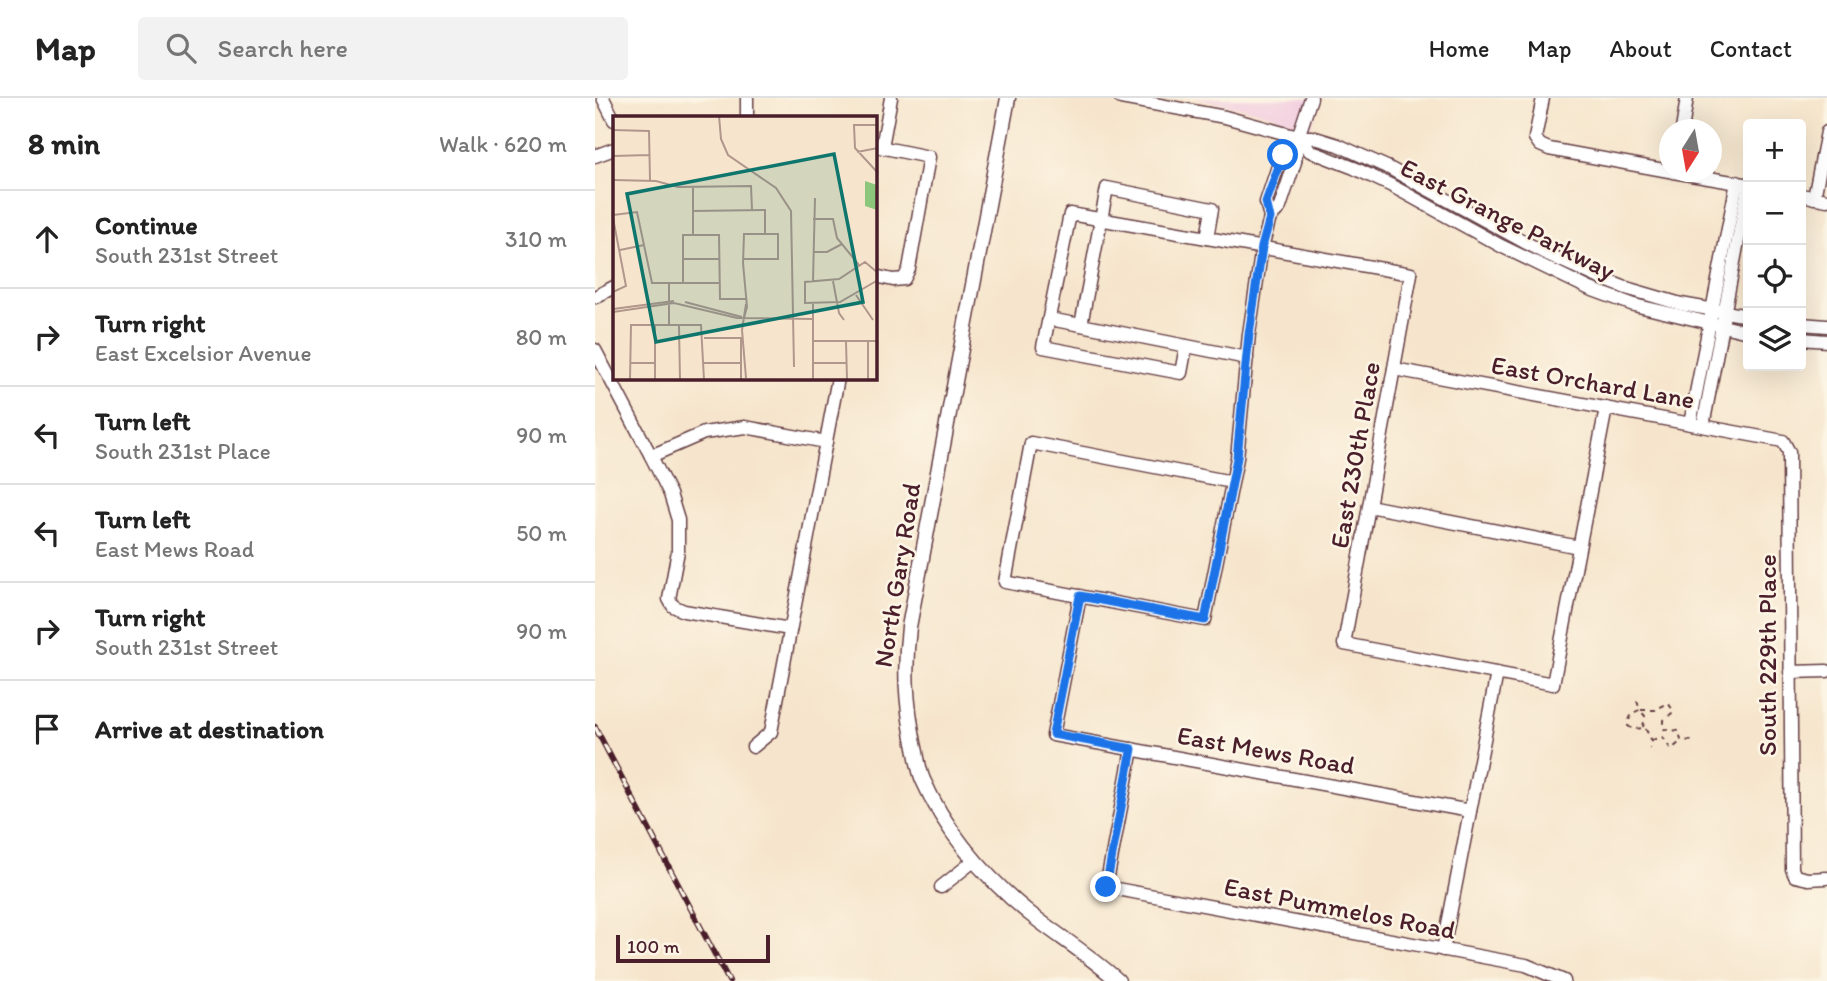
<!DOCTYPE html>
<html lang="en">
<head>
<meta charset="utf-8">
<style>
  body { margin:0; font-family:Itim,sans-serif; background:#f2f2f2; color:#222 }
  .controls { position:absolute; right:21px; top:21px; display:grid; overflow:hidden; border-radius:7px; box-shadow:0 7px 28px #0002 }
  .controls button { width:63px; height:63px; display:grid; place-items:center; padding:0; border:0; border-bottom:2px solid #e0e0e0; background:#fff; color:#222; font:35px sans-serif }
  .compass { position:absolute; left:1064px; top:21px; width:63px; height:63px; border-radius:50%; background:#fff; box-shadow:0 7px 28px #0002; rotate:191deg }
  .scale { position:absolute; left:21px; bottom:18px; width:154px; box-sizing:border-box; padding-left:7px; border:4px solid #4a1f2b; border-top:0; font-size:19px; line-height:24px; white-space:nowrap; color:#4a1f2b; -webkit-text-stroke:5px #fcf5e5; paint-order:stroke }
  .stop { position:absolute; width:21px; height:21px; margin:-16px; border:5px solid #1a73e8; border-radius:50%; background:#fff }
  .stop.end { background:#1a73e8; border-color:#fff; box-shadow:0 2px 7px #0008 }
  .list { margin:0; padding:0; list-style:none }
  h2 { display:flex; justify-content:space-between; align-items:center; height:91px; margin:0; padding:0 28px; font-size:30px }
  h2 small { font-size:23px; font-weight:400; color:#767676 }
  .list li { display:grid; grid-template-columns:46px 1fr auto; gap:21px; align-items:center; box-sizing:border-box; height:98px; padding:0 28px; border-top:2px solid #e0e0e0 }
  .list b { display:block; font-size:26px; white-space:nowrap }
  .list p { margin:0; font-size:23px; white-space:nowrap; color:#767676 }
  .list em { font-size:23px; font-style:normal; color:#767676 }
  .icon { flex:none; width:38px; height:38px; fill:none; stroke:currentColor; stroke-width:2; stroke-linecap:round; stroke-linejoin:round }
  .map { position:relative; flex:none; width:1232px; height:883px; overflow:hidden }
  header { display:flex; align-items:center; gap:42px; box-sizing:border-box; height:98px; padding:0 35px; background:#fff; border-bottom:2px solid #e0e0e0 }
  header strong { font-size:33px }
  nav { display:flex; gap:38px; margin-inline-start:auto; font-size:24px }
  .search { width:490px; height:63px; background:#f2f2f2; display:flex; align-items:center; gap:18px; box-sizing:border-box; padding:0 24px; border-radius:7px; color:#767676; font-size:26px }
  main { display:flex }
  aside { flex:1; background:#fff }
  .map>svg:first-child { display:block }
  .built { fill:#f3cfe0 }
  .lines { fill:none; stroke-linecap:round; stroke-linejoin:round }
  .minor-casing { stroke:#643d43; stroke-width:15 }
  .major-casing { stroke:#643d43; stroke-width:17 }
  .path { stroke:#643d43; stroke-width:2; stroke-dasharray:5 5; stroke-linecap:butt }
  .minor { stroke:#fff; stroke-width:12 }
  .major { stroke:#fff; stroke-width:14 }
  .rail-casing { stroke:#4a1f2b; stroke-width:6 }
  .rail { stroke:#fcf5e5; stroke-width:3.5; stroke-dasharray:10; stroke-linecap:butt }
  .route { stroke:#1a73e8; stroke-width:9 }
  .labels { text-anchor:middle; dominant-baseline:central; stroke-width:5; stroke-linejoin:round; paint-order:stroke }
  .street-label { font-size:26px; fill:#4a1f2b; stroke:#fcf5e5 }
  .inset-road { fill:none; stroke:#b1968c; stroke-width:2 }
  .view { fill:#0f766e; fill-opacity:0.15; stroke:#0f766e; stroke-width:3.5 }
  .inset-edge { fill:none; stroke:#4a1f2b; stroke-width:3.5 }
</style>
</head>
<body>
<header>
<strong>Map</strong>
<div class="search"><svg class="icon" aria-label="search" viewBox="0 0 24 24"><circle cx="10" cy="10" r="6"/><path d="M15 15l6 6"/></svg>Search here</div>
<nav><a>Home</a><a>Map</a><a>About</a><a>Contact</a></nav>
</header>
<main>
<aside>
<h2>8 min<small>Walk · 620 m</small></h2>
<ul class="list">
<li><svg class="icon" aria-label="ahead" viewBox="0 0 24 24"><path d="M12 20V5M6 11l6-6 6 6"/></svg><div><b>Continue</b><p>South 231st Street</p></div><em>310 m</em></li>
<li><svg class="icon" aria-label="right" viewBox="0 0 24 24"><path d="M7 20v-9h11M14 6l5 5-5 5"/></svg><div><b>Turn right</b><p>East Excelsior Avenue</p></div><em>80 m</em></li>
<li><svg class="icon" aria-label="left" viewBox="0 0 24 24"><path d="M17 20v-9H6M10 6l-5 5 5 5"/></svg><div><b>Turn left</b><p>South 231st Place</p></div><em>90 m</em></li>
<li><svg class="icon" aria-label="left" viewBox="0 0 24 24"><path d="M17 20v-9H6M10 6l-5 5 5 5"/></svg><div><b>Turn left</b><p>East Mews Road</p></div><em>50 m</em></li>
<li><svg class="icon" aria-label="right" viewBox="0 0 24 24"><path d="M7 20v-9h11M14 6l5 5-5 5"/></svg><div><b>Turn right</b><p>South 231st Street</p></div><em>90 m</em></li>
<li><svg class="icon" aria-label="arrive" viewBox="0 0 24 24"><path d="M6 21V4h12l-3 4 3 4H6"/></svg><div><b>Arrive at destination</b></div></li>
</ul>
</aside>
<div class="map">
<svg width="1232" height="883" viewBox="0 0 1232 883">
  <rect width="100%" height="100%" fill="#fcf5e5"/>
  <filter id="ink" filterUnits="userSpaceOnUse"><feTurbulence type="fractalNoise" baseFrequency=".0143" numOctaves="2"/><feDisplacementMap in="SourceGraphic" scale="14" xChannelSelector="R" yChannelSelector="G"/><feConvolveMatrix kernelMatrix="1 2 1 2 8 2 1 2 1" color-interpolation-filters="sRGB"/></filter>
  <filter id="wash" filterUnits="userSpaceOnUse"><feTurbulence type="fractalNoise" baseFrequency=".00686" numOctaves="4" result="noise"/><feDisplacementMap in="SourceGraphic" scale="28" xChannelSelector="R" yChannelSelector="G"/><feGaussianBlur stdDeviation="1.57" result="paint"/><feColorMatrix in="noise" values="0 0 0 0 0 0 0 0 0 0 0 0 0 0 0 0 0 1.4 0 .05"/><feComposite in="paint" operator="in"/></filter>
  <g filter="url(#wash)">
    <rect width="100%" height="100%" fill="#f6e5cc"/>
    <polygon class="built" points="597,0 725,0 715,31 666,14"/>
  </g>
  <g filter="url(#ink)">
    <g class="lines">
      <g class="minor-casing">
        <g id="minor">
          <polyline points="8,0 19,22"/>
          <polyline points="152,0 152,19"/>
          <polyline points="526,0 630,19 703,39 717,39 743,47 794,70 948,154 1005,180 1031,190 1086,206 1153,218"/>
          <polyline points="948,0 940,40 945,47 954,51 1074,73"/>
          <polyline points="1087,32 1092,0"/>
          <polyline points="703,39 715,53 759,70 797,88 906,148 995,191 1039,207 1153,234"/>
          <polyline points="280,48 334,59 314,171 309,181 298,182 280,178"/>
          <polyline points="287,49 296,0"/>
          <polyline points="0,58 19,51"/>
          <polyline points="1078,74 1149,86"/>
          <polyline points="1206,97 1232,102"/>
          <polyline points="1219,100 1232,34"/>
          <polyline points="675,120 685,109 700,64 703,39 716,0"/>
          <polyline points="0,199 19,189"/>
          <polyline points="454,221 486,227"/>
          <polyline points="1206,226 1232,228"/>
          <polyline points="1206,241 1232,243"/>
          <polyline points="591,248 586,275 448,249 475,116 612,140"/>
          <polyline points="0,252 56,358 75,396 83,422 83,453 74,501 78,508 89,513 195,531"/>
          <polyline points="652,260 486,227 512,90 617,111 612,140 816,176 749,546 958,586 1011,310"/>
          <polyline points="799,271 1188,343 1194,354 1197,771 1200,778 1213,781 1232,780"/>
          <polyline points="1095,326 1142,84"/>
          <polyline points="1108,328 1153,90"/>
          <polyline points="56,358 109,335 150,329 231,344"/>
          <polyline points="637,384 436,345 410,484 610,522 642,360 654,236 667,149 675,120 671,104 686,59 703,39"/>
          <polyline points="774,408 984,449"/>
          <polyline points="485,498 458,637 875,713"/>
          <polyline points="1195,574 1232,573"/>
          <polyline points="158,649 176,634 243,280"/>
          <polyline points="537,651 511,789 931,867 969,883"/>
          <polyline points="346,789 380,762"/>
          <polyline points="848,852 902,575"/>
        </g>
      </g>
      <g class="major-casing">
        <path id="major" d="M413,0l-99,529c-5,42 -3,75 5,116 3,12 4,26 9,37 23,52 62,97 106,133 29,23 62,43 89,68"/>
      </g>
      <g class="path">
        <path d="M1042,603l3,9c-8,2 -11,7 -12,16l5,3 12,-1 7,13 -2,8"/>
        <polyline points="1048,629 1050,618 1045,612 1060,612 1073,605 1078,612 1077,615 1069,622 1069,631 1084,633 1086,642 1100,643"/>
        <polyline points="1057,642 1068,639 1075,650 1077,651 1086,643"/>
      </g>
      <use href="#minor" class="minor"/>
      <use href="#major" class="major"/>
      <g class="rail-casing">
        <polyline id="rail" points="0,629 134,883"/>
      </g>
      <use href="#rail" class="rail"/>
    </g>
  </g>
  <g class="lines" filter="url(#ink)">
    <polyline class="route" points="511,789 537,651 458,636 485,498 610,522 642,360 654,236 667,149 675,120 671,104 688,57"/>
  </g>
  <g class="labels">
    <g class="street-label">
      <text transform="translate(913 121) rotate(27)">East Grange Parkway</text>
      <text transform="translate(998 284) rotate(10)">East Orchard Lane</text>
      <text transform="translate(760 357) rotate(-80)">East 230th Place</text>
      <text transform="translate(302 477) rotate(-81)">North Gary Road</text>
      <text transform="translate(1172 557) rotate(-90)">South 229th Place</text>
      <text transform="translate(671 652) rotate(10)">East Mews Road</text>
      <text transform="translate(745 810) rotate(11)">East Pummelos Road</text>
    </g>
  </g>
  <g transform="translate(18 18)">
    <rect width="264" height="264" fill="#f6e5cc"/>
    <path d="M252,65l12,4v25l-12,-4z" fill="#8cc67b"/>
    <path class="inset-road" d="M106,0l2,23 7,16 48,33 15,23 3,156M265,9h-24l1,23 23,25M0,14l36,1 1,49M244,36l21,-4M0,40l36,-1M0,64l43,1 22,6 73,-1 1,24M80,71v48M80,95l72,-1v24M0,99l24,-3 15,71h68M0,102l13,68 -13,6M200,103h20l4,19 22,27M7,134l24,-5M200,136h14l15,-8M70,143h37M130,143h35v-25h-34l-1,29 4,44 -3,11M265,157l-13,-11 -26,17 -34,3v21l35,-1 38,-22M200,165l2,-83M220,165l6,32 5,7M56,167v42M70,167v-48h36l1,64h26M243,179l17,25M72,186l57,15M200,187v77M133,188l-4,26 4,48M0,193l61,-8M0,196l61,-9 63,15 76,1M42,209v55M66,210l1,54M91,222h37v42M200,225h65M233,225l1,39M255,225v39M17,247h25M91,247h37M200,247h33M17,264l1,-55h70l3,55"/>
    <path class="view" d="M221,38l29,148 -207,40 -29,-148z"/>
    <rect width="264" height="264" class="inset-edge"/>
  </g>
</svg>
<div class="controls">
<button>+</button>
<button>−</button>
<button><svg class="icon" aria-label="locate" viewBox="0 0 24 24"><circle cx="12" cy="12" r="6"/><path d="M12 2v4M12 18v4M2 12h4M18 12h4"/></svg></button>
<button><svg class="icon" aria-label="layers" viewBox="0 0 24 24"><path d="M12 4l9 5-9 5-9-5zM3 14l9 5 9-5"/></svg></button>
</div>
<svg class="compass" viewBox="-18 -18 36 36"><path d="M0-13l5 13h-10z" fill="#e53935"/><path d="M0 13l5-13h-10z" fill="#767676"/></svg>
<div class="scale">100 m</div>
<div class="stop" style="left:688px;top:57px"></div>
<div class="stop end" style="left:511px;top:789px"></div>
</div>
</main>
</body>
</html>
